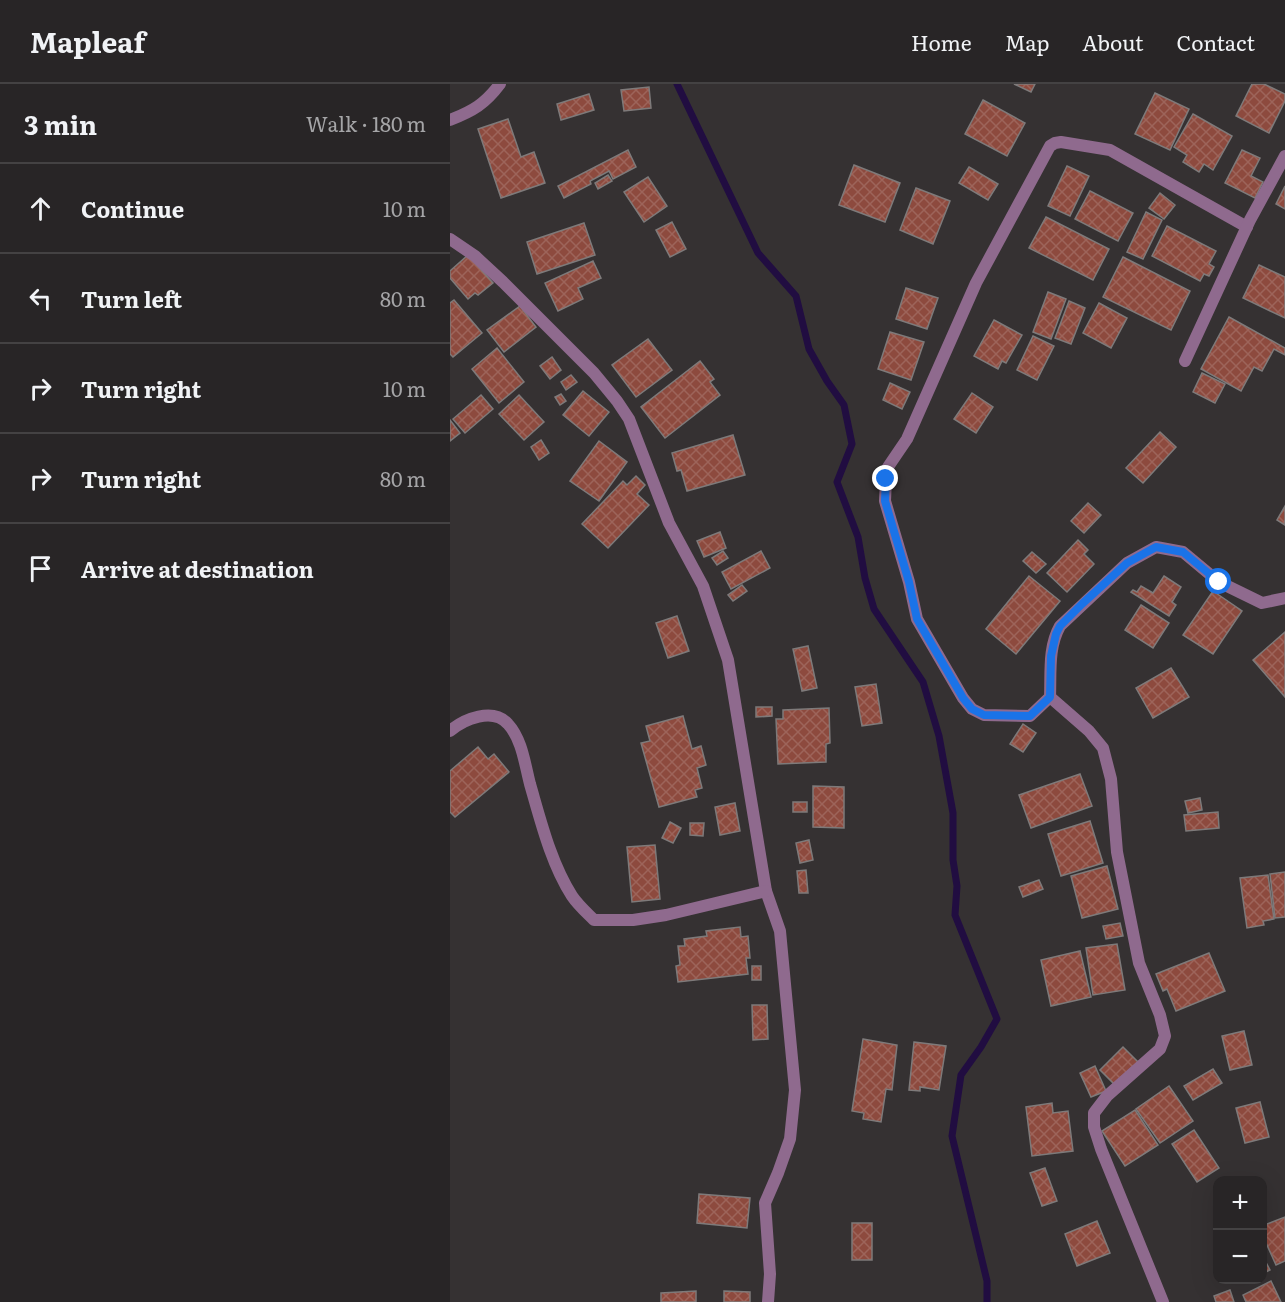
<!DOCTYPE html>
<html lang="en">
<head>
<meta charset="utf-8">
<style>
  body { margin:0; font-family:Literata,serif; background:#343132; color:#f1f3f6 }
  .controls { position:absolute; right:18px; bottom:18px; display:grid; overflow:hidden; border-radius:12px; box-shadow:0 6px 24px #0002 }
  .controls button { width:54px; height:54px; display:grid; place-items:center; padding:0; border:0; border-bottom:2px solid #444243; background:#282526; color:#f1f3f6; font:30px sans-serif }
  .stop { position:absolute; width:18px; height:18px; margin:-14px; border:4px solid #1a73e8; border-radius:50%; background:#fff }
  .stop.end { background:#1a73e8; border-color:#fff; box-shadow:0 2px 6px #0008 }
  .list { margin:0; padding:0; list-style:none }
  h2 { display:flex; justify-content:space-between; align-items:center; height:78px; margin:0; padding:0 24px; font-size:26px }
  h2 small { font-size:20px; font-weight:400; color:#a5a5a7 }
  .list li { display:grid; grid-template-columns:39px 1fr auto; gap:18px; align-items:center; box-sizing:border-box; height:90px; padding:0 24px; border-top:2px solid #444243 }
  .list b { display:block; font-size:22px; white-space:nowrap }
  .list em { font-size:20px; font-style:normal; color:#a5a5a7 }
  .icon { flex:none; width:33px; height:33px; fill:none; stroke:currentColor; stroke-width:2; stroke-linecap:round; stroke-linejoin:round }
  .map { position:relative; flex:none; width:835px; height:1218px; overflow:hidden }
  header { display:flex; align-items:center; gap:36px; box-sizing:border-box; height:84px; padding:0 30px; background:#282526; border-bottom:2px solid #444243 }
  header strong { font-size:28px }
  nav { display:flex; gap:33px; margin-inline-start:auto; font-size:21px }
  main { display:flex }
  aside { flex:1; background:#282526 }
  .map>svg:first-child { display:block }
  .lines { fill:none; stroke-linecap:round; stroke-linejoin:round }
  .stream { stroke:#210d41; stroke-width:7 }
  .building { fill:url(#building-cross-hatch); stroke:#7e7a7a; stroke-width:1.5 }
  .street { stroke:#8f6a8e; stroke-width:12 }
  .route { stroke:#1a73e8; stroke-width:8 }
</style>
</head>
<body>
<header>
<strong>Mapleaf</strong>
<nav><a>Home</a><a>Map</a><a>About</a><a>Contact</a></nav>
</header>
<main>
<aside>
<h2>3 min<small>Walk · 180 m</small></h2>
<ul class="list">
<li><svg class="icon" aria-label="ahead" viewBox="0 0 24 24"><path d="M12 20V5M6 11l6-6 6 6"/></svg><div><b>Continue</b></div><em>10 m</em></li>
<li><svg class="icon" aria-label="left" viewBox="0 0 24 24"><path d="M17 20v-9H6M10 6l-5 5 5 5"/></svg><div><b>Turn left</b></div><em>80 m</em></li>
<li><svg class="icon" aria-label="right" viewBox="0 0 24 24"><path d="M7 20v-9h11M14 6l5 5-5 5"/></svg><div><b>Turn right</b></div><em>10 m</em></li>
<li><svg class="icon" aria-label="right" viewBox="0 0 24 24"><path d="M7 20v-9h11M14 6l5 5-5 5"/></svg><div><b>Turn right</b></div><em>80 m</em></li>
<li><svg class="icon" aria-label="arrive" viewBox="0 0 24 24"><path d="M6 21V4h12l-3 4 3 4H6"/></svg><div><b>Arrive at destination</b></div></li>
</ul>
</aside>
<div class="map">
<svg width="835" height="1218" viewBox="0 0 835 1218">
  <defs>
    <pattern id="building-cross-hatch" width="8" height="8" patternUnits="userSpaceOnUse" patternTransform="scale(1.5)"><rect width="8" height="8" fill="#8d4a3e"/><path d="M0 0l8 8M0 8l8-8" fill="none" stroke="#9d645a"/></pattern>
  </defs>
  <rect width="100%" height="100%" fill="#353132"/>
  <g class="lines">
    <polyline class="stream" points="227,0 308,169 346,212 359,265 377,297 394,321 402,360 387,398 408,453 415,494 424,525 473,598 489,652 503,729 503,776 507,802 505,831 547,935 531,963 511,991 502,1052 537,1197 537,1218"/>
  </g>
  <g class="building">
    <polygon points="564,0 585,0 581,8"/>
    <polygon points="802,0 814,0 835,10 835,17 819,49 786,32"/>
    <polygon points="199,3 201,24 174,27 171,6"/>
    <polygon points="705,9 739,25 720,66 685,50"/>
    <polygon points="139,10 144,26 111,36 107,20"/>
    <polygon points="533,16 575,39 557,72 515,50"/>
    <polygon points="743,30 782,52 763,86 754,80 749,88 733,78 737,71 724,63"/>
    <polygon points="58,35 71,73 84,68 95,99 51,114 28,45"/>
    <polygon points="178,66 186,83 163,95 159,87 140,97 141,100 114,114 108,102"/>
    <polygon points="792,66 810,74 801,92 813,98 805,114 775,99"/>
    <polygon points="404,81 450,99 435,138 389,121"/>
    <polygon points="617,82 639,92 620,132 598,122"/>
    <polygon points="519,83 548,100 538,116 509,99"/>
    <polygon points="158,91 162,97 148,105 145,99"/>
    <polygon points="198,93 217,122 194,138 174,108"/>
    <polygon points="835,102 835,125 826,120"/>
    <polygon points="466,104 500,117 483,160 450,146"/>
    <polygon points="640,107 683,129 668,157 625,135"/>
    <polygon points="710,109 725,121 714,135 699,124"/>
    <polygon points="696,128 712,136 693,175 677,168"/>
    <polygon points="596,133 659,165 643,196 579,164"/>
    <polygon points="222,138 236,165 220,173 206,146"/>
    <polygon points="134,139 145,171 87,190 77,158"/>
    <polygon points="717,142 766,167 759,180 764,183 759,192 754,190 750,197 702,172"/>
    <polygon points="18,171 43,199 28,211 25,209 18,215 0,194 0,187"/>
    <polygon points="673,173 740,207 721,246 653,213"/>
    <polygon points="143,177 151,194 128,204 133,215 108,227 95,199"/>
    <polygon points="809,181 835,193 835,234 793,214"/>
    <polygon points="456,204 488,214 477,245 446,235"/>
    <polygon points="598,208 616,215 601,255 583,248"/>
    <polygon points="4,216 32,249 3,273 0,270 0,219"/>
    <polygon points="619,217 635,224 621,260 605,254"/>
    <polygon points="649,219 677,234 661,264 633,249"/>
    <polygon points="70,222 86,243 54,268 37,246"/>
    <polygon points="779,233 835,264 835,271 824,265 812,287 804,283 791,307 751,285"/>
    <polygon points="544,236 572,251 556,279 552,277 548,285 524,272"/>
    <polygon points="440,248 474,258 461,296 428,285"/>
    <polygon points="583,252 604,262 587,296 567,286"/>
    <polygon points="198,255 222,286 186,313 162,281"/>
    <polygon points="47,264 74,298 49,319 22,285"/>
    <polygon points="102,273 111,286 100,295 90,282"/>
    <polygon points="250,277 264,295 260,298 270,311 215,354 191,323"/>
    <polygon points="752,289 775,300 765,319 743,308"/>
    <polygon points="121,291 127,298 116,306 111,298"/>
    <polygon points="440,299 460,308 452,325 433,316"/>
    <polygon points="133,307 159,328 139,352 113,331"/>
    <polygon points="522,309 543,323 526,349 504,335"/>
    <polygon points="111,310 116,317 110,321 105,313"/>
    <polygon points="31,311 43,325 15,349 3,335"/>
    <polygon points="69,311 94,338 74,356 49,330"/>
    <polygon points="0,336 10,349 0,357"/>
    <polygon points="710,348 726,363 693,399 676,384"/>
    <polygon points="283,351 295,391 237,407 231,386 227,387 222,369"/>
    <polygon points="91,356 99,369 89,376 81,363"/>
    <polygon points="149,357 177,378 149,417 120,397"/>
    <polygon points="186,392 195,401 187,410 199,421 158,464 132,440 173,397 177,401"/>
    <polygon points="638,419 651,431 634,449 621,437"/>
    <polygon points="835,422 835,441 827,436"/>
    <polygon points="270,448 276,464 254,473 247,457"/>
    <polygon points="628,456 638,466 634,470 644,480 617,508 597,489"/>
    <polygon points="273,467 278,474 267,481 262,474"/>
    <polygon points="311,467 320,484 281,505 272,488"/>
    <polygon points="582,468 596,480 586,489 573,477"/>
    <polygon points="579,492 610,517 566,570 536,545"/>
    <polygon points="714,492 731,503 722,518 726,521 719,532 681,508 683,506 687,508 691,502 703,509"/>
    <polygon points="292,501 297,507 283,517 278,511"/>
    <polygon points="763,507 792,527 763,570 733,551"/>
    <polygon points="691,521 719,539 703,564 675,546"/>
    <polygon points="227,532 239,567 218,574 206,539"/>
    <polygon points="835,548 835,613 803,576"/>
    <polygon points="358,562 367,604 352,607 343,565"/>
    <polygon points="721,584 739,613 703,634 686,604"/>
    <polygon points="426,600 432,639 412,642 405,603"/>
    <polygon points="306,623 322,623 322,632 306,633"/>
    <polygon points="379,624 380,659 376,660 376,678 328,680 326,635 333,635 333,626"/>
    <polygon points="233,632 242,665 251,662 256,681 247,684 252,704 245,706 247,713 209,723 191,659 200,657 196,642"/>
    <polygon points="573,640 586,649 573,668 560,660"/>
    <polygon points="28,663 38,675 44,670 59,688 5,733 0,728 0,687"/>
    <polygon points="630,690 642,722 581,744 569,711"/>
    <polygon points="363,702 394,703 394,744 363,743"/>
    <polygon points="750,714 752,726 738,729 735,717"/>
    <rect x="343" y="718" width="14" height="10"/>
    <polygon points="285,719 290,747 270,751 265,723"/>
    <polygon points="768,728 769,744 736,747 734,731"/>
    <polygon points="640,737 653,779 611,792 598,750"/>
    <polygon points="220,738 231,744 223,759 212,754"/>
    <polygon points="240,739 254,739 253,752 240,751"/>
    <polygon points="359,756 363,776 350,779 346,759"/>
    <polygon points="205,761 210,815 182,818 177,763"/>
    <polygon points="657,782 668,825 632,834 621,792"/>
    <polygon points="356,786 358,809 349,809 347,787"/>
    <polygon points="835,788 835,833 825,834 820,790"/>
    <polygon points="818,791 824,835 813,837 814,841 797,844 790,794"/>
    <polygon points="589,796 593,805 573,813 569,803"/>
    <polygon points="670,839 673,852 656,855 653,842"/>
    <polygon points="290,843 291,853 298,852 300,874 296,874 298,890 228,898 226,882 230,881 228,862 235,862 234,855 257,852 256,847"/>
    <polygon points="667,860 675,906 643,911 636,864"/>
    <polygon points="630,867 641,913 601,922 591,876"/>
    <polygon points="759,869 775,907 726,927 717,905 713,907 706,890"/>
    <rect x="302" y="882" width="9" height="14"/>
    <polygon points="302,921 317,921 318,955 303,956"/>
    <polygon points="794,947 802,981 780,986 772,952"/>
    <polygon points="413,955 447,961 442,1006 436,1005 431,1038 413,1035 414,1029 402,1027"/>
    <polygon points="464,958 496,962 489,1006 470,1003 470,1007 459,1006"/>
    <polygon points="673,963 688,978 664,1000 650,986"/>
    <polygon points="645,982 656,1007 641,1013 630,989"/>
    <polygon points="763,985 772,999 743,1016 734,1002"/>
    <polygon points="719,1002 743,1037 710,1059 686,1025"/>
    <polygon points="810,1018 819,1053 795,1059 786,1024"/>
    <polygon points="602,1019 603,1029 618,1027 623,1067 582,1072 576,1023"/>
    <polygon points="685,1026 708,1061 675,1082 652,1047"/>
    <polygon points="744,1046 769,1084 747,1098 722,1060"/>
    <polygon points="595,1084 607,1117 592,1122 580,1089"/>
    <polygon points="249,1110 300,1114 297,1144 247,1139"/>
    <polygon points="835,1133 835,1177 826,1181 812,1150 812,1142"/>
    <polygon points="647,1137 660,1169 627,1182 615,1150"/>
    <rect x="402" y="1139" width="20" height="37"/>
    <polygon points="812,1171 820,1186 812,1190"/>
    <polygon points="821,1197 831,1218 796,1218 793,1211"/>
    <polygon points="780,1206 784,1218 766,1218 764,1212"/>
    <polygon points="246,1207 246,1218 211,1218 211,1209"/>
    <polygon points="274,1207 300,1208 300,1218 274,1218"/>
  </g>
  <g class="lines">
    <g class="street">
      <path d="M0,36c23,-9 35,-16 50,-36"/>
      <path d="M797,143l-137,-77 -49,-8 -6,1 -5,3 -74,137 -69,156 -19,28 -2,12 -1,22 24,81 8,37 46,79 9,11 12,6 46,1 20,-19c1,-24 -2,-50 10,-71l67,-63 29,-16 27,5 36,30 43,21 23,-5"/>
      <polyline points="0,155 25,172 53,198 144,289 167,317 179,335 219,439 253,502 278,576 316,807 330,847 345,1006 340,1055 328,1089 315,1119 320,1190 318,1218"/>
      <polyline points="735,277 800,136 835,72"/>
      <polyline points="600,613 639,647 653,664 661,695 667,768 689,879 710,931 715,952 710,965 657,1012 644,1029 644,1043 651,1065 713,1218"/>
      <path d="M0,647c14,-12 43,-24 58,-7 14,15 17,41 22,60 11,38 21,79 42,112 6,9 15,17 22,24h39l33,-5 100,-24"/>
    </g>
  </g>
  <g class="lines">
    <polyline class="route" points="436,395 435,417 459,498 467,535 513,614 522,625 534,631 580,632 600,613 601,572 606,550 610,542 632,520 677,479 706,463 733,468 769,498"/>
  </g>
</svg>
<div class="controls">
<button>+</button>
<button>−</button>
</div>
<div class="stop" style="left:769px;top:498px"></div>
<div class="stop end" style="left:436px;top:395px"></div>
</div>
</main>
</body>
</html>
